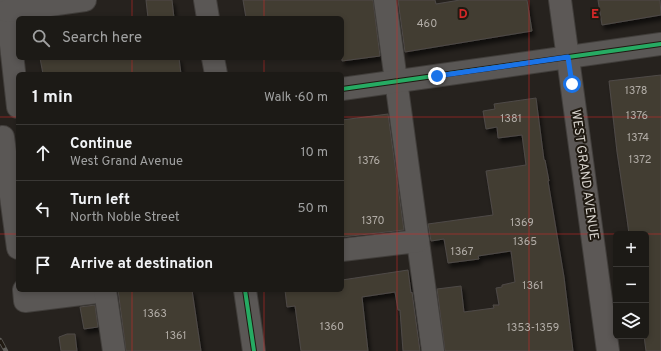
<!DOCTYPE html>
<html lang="en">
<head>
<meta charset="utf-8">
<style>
  body { margin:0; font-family:Overpass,sans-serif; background:#292723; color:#f1f3f6 }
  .controls { position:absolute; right:12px; bottom:12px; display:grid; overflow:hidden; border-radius:6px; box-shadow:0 2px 6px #0003 }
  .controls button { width:36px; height:36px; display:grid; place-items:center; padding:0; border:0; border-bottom:1px solid #3a3835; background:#1c1a16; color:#f1f3f6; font:20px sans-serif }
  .stop { position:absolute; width:12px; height:12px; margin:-9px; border:3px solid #1a73e8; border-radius:50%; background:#fff }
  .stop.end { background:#1a73e8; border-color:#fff; box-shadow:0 1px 4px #0008 }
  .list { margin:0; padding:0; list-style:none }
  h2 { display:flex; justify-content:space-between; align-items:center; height:52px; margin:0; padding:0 16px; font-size:17px }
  h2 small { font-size:13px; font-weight:400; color:#a0a1a1 }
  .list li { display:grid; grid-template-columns:26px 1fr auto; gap:12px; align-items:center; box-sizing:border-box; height:56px; padding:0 16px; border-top:1px solid #3a3835 }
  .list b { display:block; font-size:15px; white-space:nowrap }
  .list p { margin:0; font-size:13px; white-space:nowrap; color:#a0a1a1 }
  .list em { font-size:13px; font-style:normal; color:#a0a1a1 }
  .icon { flex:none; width:22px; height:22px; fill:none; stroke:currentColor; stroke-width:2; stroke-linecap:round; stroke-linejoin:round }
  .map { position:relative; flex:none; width:661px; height:351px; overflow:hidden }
  .search { position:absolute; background:#1c1a16; box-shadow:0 2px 6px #0003; left:16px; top:16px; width:328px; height:44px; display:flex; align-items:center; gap:10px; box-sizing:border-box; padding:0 14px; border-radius:6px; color:#a0a1a1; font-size:15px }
  .panel { position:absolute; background:#1c1a16; box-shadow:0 2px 6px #0003; left:16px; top:72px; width:328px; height:220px; border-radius:6px }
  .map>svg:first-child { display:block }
  .building { fill:#433c33; stroke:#4e4a47; filter:url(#shadow) }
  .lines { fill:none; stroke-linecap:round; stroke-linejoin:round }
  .minor-casing { stroke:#413e3b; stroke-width:24 }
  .major-casing { stroke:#413e3b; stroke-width:24 }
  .minor { stroke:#5a5755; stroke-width:22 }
  .major { stroke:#5c5856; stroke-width:22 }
  .rail-casing { stroke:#5f5e5a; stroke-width:4.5 }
  .rail { stroke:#201a12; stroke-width:3; stroke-dasharray:9; stroke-linecap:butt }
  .cycleway-casing { stroke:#201a12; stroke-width:6 }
  .cycleway { stroke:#26ab63; stroke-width:4 }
  .route { stroke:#1a73e8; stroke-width:5 }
  .grid { fill:none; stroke:#d62828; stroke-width:1; stroke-opacity:0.55 }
  .labels { text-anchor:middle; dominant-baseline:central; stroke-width:4; stroke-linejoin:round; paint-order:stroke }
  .number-label { font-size:11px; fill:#b1aca6 }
  .street-label { font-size:13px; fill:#d6d2cc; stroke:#201a12 }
  .grid-label { font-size:13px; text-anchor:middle; font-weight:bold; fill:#d62828; stroke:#201a12; stroke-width:4; stroke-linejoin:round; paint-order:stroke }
</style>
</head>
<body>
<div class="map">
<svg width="661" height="351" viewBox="0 0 661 351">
  <defs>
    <filter id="shadow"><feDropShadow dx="2.5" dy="4.5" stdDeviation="2" flood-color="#0009"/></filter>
  </defs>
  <rect width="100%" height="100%" fill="#26221e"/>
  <g class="building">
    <polygon points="146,0 172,0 174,18 148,18"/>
    <polygon points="243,0 373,0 380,56 342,61 342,18 246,18"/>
    <polygon points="398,0 435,0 436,4 460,0 527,0 532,31 405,52"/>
    <polygon points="598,0 660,0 661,15 602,25"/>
    <polygon points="40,58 179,58 181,74 43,74"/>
    <polygon points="661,75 661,351 646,351 644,336 646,336 646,234 629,234 627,219 617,152 609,81"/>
    <polygon points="536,98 544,160 545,160 549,181 548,181 564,277 573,351 445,351 437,289 461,286 464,312 494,308 493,305 499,305 496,288 502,287 502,285 515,282 511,251 478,256 479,259 448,263 444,239 431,241 428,224 493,215 486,171 526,165 522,135 498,138 497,127 486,129 483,111 495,109 494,104"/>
    <polygon points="388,114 404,230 342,237 342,120"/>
    <polygon points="408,270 411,293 412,292 420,351 403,351 400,310 398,310 395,292 362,297 368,351 301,351 295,306 287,307 285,290 342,290 342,280"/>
    <polygon points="118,290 192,290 201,351 126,351"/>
    <polygon points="95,305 98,327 84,329 80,307"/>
    <polygon points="67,334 75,334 77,351 61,351 59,337"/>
  </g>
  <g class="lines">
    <g class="minor-casing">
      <g id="minor">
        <polyline points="6,0 18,107"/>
        <polyline points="205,0 208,18"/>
        <polyline points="385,0 433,351"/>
        <polyline points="7,11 85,0"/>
        <polyline points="213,58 216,74"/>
        <polyline points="342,89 661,44"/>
        <polyline points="3,137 18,248"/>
        <polyline points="342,250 418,241"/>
        <polyline points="24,290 25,301 105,291"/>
        <polyline points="105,290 114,351"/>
        <polyline points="245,290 254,351"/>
      </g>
    </g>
    <g class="major-casing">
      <polyline id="major" points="560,0 608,351"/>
    </g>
    <use href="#minor" class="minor"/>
    <use href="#major" class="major"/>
    <g class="rail-casing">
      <polyline id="rail" points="0,340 6,351"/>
    </g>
    <use href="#rail" class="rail"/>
    <g class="cycleway-casing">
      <g id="cycleway">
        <polyline points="342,89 661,44"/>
        <polyline points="245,290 254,351"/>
      </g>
    </g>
    <use href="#cycleway" class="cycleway"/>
  </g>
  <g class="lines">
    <polyline class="route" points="437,76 568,57 572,84"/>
  </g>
  <path class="grid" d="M132,0v18M264,0v18M397,0v351M529,0v351M132,58v16M264,58v16M0,117h18M342,117h319M0,234h18M342,234h274M616,234h30M646,234h15M132,290v61M264,290v61"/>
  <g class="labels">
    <g class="number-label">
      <text x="427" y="24">460</text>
      <text x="636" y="91">1378</text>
      <text x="637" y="116">1376</text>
      <text x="511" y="119">1381</text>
      <text x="638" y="138">1374</text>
      <text x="640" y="160">1372</text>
      <text x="369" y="161">1376</text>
      <text x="373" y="221">1370</text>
      <text x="522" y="223">1369</text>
      <text x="525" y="242">1365</text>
      <text x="462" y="252">1367</text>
      <text x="533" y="286">1361</text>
      <text x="155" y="314">1363</text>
      <text x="332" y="327">1360</text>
      <text x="533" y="328">1353-1359</text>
      <text x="176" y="336">1361</text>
    </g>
    <g class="street-label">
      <text transform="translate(584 175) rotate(82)">WEST GRAND AVENUE</text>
    </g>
  </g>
  <g class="grid-label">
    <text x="463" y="18">D</text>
    <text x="595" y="18">E</text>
  </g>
</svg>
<div class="controls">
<button>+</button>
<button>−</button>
<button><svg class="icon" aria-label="layers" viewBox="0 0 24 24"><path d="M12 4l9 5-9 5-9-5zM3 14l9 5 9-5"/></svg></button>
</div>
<div class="stop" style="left:572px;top:84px"></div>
<div class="stop end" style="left:437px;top:76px"></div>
<div class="search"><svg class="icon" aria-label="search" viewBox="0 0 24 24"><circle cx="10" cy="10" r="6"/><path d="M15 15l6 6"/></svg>Search here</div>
<section class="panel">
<h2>1 min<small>Walk · 60 m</small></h2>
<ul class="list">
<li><svg class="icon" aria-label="ahead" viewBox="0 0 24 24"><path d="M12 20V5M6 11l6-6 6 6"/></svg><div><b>Continue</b><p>West Grand Avenue</p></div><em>10 m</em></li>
<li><svg class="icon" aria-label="left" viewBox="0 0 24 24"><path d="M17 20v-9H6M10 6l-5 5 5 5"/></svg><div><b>Turn left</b><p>North Noble Street</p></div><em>50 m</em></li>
<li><svg class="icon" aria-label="arrive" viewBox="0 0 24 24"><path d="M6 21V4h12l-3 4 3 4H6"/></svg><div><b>Arrive at destination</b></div></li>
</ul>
</section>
</div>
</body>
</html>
